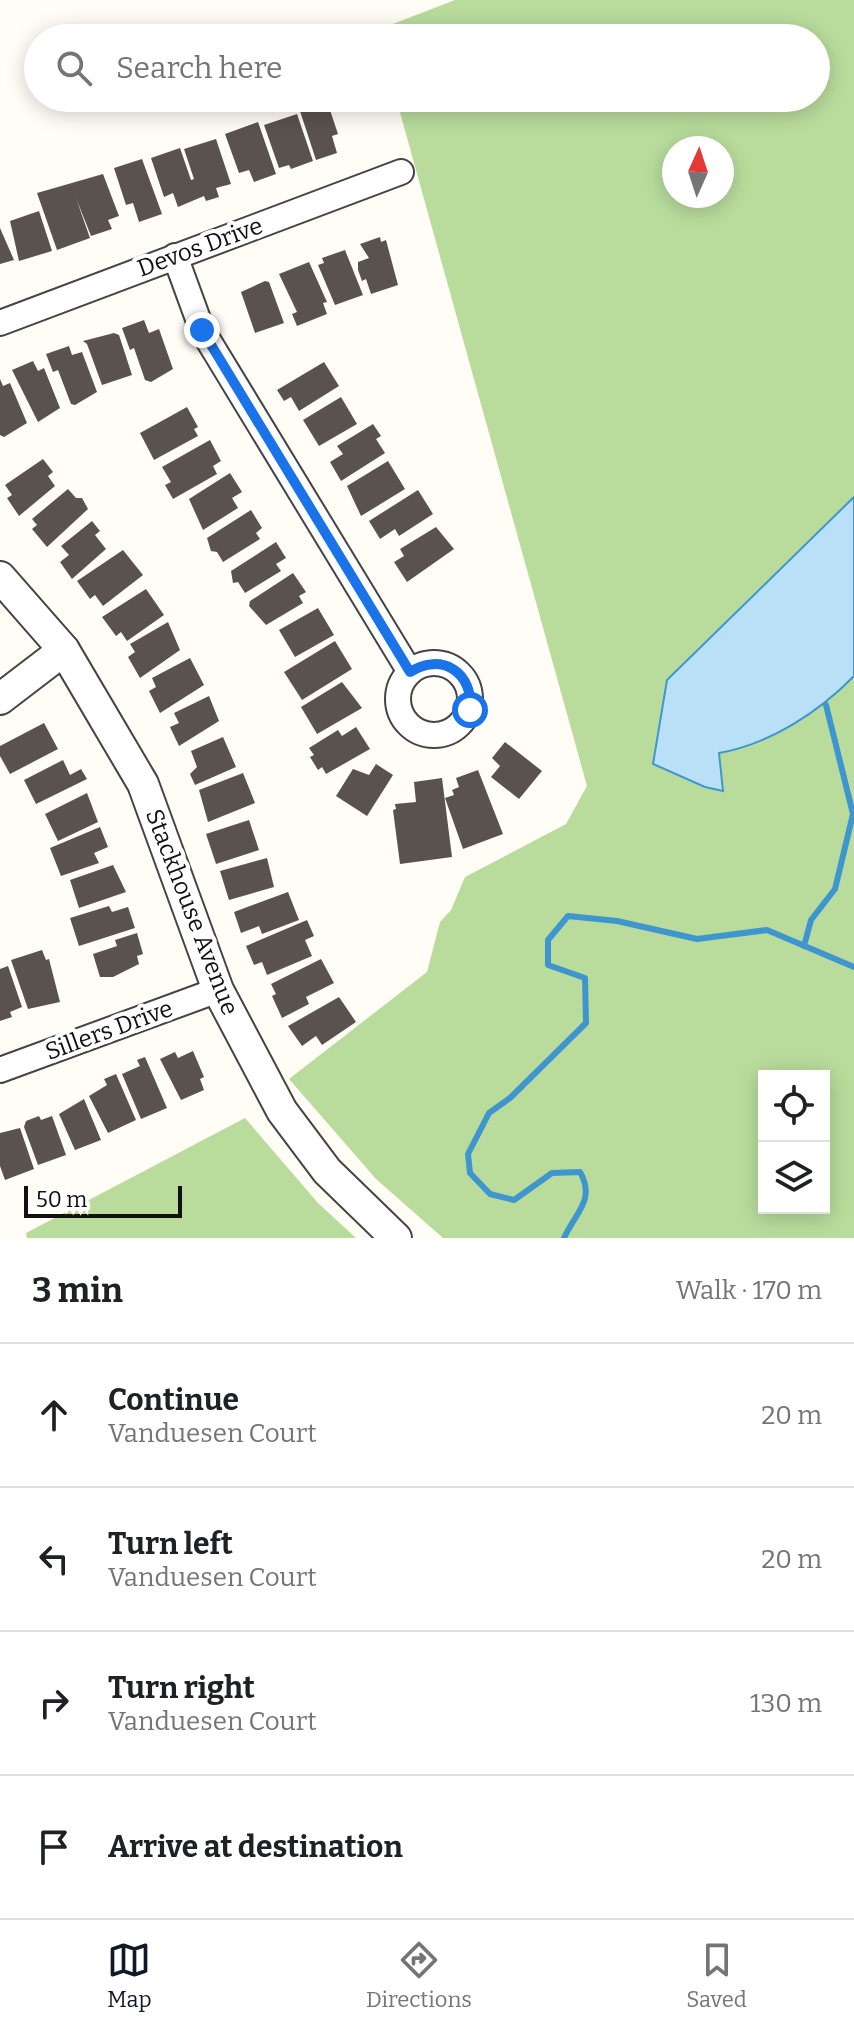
<!DOCTYPE html>
<html lang="en">
<head>
<meta charset="utf-8">
<style>
  body { margin:0; font-family:Bitter,serif; background:#f6f6f6; color:#202124 }
  .controls { position:absolute; right:24px; bottom:24px; display:grid; overflow:hidden; border-radius:0px; box-shadow:0 4px 20px #0003 }
  .controls button { width:72px; height:72px; display:grid; place-items:center; padding:0; border:0; border-bottom:2px solid #e0e0e0; background:#fff; color:#202124; font:40px sans-serif }
  .compass { position:absolute; left:662px; top:136px; width:72px; height:72px; border-radius:50%; background:#fff; box-shadow:0 4px 20px #0003; rotate:3deg }
  .scale { position:absolute; left:24px; bottom:20px; width:158px; box-sizing:border-box; padding-left:8px; border:4px solid #111; border-top:0; font-size:22px; line-height:28px; white-space:nowrap; color:#111; -webkit-text-stroke:6px #fff; paint-order:stroke }
  .stop { position:absolute; width:24px; height:24px; margin:-18px; border:6px solid #1a73e8; border-radius:50%; background:#fff }
  .stop.end { background:#1a73e8; border-color:#fff; box-shadow:0 2px 8px #0008 }
  .list { margin:0; padding:0; list-style:none }
  h2 { display:flex; justify-content:space-between; align-items:center; height:104px; margin:0; padding:0 32px; font-size:34px }
  h2 small { font-size:26px; font-weight:400; color:#757577 }
  .list li { display:grid; grid-template-columns:52px 1fr auto; gap:24px; align-items:center; box-sizing:border-box; height:144px; padding:0 32px; border-top:2px solid #e0e0e0 }
  .list b { display:block; font-size:30px; white-space:nowrap }
  .list p { margin:0; font-size:26px; white-space:nowrap; color:#757577 }
  .list em { font-size:26px; font-style:normal; color:#757577 }
  .icon { flex:none; width:44px; height:44px; fill:none; stroke:currentColor; stroke-width:2; stroke-linecap:round; stroke-linejoin:round }
  .map { position:relative; flex:none; width:854px; height:1238px; overflow:hidden }
  .search { position:absolute; background:#fff; box-shadow:0 4px 20px #0003; left:24px; right:24px; top:24px; height:88px; display:flex; align-items:center; gap:20px; box-sizing:border-box; padding:0 28px; border-radius:44px; color:#757577; font-size:30px }
  .sheet { height:680px; background:#fff }
  nav { display:flex; justify-content:space-around; align-items:center; box-sizing:border-box; height:112px; border-top:2px solid #e0e0e0; background:#fff; font-size:22px; color:#757577 }
  nav a { display:grid; justify-items:center; gap:4px }
  nav .on { color:#111827 }
  .map>svg:first-child { display:block }
  .forest { fill:#b9dc9c; fill-rule:evenodd }
  .water { fill:#b9e0f7; stroke:#3f96cf; stroke-width:2 }
  .lines { fill:none; stroke-linecap:round; stroke-linejoin:round }
  .stream { stroke:#3f96cf; stroke-width:6 }
  .building { fill:#5a524d }
  .minor-casing { stroke:#444; stroke-width:28 }
  .tertiary-casing { stroke:#444; stroke-width:34 }
  .minor { stroke:#fff; stroke-width:24 }
  .tertiary { stroke:#fff; stroke-width:30 }
  .route { stroke:#1a73e8; stroke-width:10 }
  .labels { text-anchor:middle; dominant-baseline:central; stroke-width:8; stroke-linejoin:round; paint-order:stroke }
  .street-label { font-size:24px; fill:#111; stroke:#fff }
</style>
</head>
<body>
<div class="map">
<svg width="854" height="1238" viewBox="0 0 854 1238">
  <rect width="100%" height="100%" fill="#fffdf5"/>
  <g class="forest">
    <path d="M455,0h399v1238h-411l-67,-59 -87,-100 138,-107 13,-50 11,-12 14,-33 101,-53 21,-38 -191,-688h420v-60h-436l-3,-8zM674,148h48v48h-48zM764,1076h60v132h-60z"/>
    <polygon points="245,1118 318,1203 356,1238 27,1238 26,1233"/>
  </g>
  <path class="water" d="M854,497v179c-35,36 -84,68 -135,77l4,38 -18,-4 -52,-23 14,-84z"/>
  <g class="lines">
    <g class="stream">
      <polyline points="804,946 811,920 835,889 853,814 826,705"/>
      <path d="M564,1238c11,-25 32,-38 16,-66l-28,1 -38,27 -24,-6 -20,-21 -2,-19 21,-41 21,-15 76,-75 -1,-45 -37,-13v-25l20,-24 49,5 80,18 70,-9 87,37"/>
    </g>
  </g>
  <g class="building">
    <polygon points="317,98 326,98 338,134 332,136 337,153 316,160 298,105"/>
    <polygon points="297,114 313,161 291,169 289,165 279,168 264,125"/>
    <polygon points="258,122 276,174 254,182 249,170 239,173 225,134"/>
    <polygon points="216,139 231,184 216,188 219,197 206,201 204,196 178,207 173,193 164,197 151,158 180,148 191,180 194,179 184,149"/>
    <polygon points="142,159 162,214 139,222 133,203 126,205 114,168"/>
    <polygon points="103,174 119,216 108,220 112,229 91,236 76,198 90,238 57,250 37,193"/>
    <polygon points="39,211 52,251 19,261 10,221"/>
    <polygon points="0,228 14,260 0,264"/>
    <polygon points="380,237 381,242 386,240 398,285 371,294 366,279 362,281 358,270 358,262 369,258 360,244"/>
    <polygon points="345,250 363,295 335,305 318,265 324,263 322,258"/>
    <polygon points="309,262 327,302 323,303 327,314 297,326 292,314 297,312 279,274"/>
    <polygon points="265,281 269,282 284,323 255,333 241,292"/>
    <polygon points="144,320 149,333 159,329 173,369 151,382 145,380 134,348 130,350 122,328"/>
    <polygon points="114,333 119,335 132,375 102,385 87,344 83,341"/>
    <polygon points="69,346 72,355 82,352 97,392 75,405 71,404 58,370 53,372 46,354"/>
    <polygon points="33,361 38,371 44,368 60,408 38,422 12,370"/>
    <polygon points="324,362 339,386 299,411 291,397 284,401 277,390"/>
    <polygon points="0,379 3,386 10,383 27,423 4,437 0,435"/>
    <polygon points="341,397 357,424 319,446 303,420"/>
    <polygon points="187,407 198,427 194,429 198,436 154,460 140,433"/>
    <polygon points="373,424 381,436 376,439 385,453 341,481 330,462 343,454 337,446"/>
    <polygon points="210,440 221,461 213,466 217,474 173,499 165,485 171,482 162,467"/>
    <polygon points="43,459 53,472 48,476 55,486 19,516 7,498 12,495 5,485"/>
    <polygon points="388,461 405,489 361,516 347,486"/>
    <polygon points="230,473 242,492 232,498 238,508 203,530 189,499"/>
    <polygon points="68,489 76,498 82,498 88,509 47,547 32,529 37,525 32,519"/>
    <polygon points="418,490 433,514 399,536 395,529 380,539 369,521"/>
    <polygon points="251,510 262,528 256,533 260,539 223,562 217,552 211,551 207,538"/>
    <polygon points="92,521 100,531 95,535 106,549 72,579 60,562 69,555 61,546"/>
    <polygon points="436,527 454,549 407,582 394,562 404,556 400,549"/>
    <polygon points="276,542 286,558 276,564 281,571 245,593 238,582 233,583 231,571"/>
    <polygon points="123,550 143,575 103,606 95,595 90,599 77,581"/>
    <polygon points="293,573 306,592 299,596 303,603 266,625 249,606 250,601"/>
    <polygon points="146,589 164,615 127,641 121,632 116,636 102,617"/>
    <polygon points="318,608 334,635 295,657 279,630"/>
    <polygon points="168,622 180,650 140,678 128,657 135,652 130,644"/>
    <polygon points="335,641 352,669 302,700 284,672"/>
    <polygon points="190,658 204,685 160,713 149,691 156,687 152,678"/>
    <polygon points="342,682 362,708 317,734 301,707"/>
    <polygon points="209,696 219,721 179,746 170,727 179,723 174,713"/>
    <polygon points="44,723 58,749 10,774 0,756 0,746"/>
    <polygon points="356,727 370,749 326,774 322,767 318,770 310,757 314,755 309,748 338,730 342,736"/>
    <polygon points="223,737 236,767 195,785 190,774 197,767 191,751"/>
    <polygon points="505,742 542,771 519,799 491,777 500,766 492,758"/>
    <polygon points="63,760 70,775 81,769 87,779 36,804 24,780"/>
    <polygon points="376,764 393,775 367,816 336,796 353,769 369,775"/>
    <polygon points="478,770 503,834 463,849 445,798 454,795 452,790 459,787 456,778"/>
    <polygon points="243,773 255,803 208,822 199,790"/>
    <polygon points="442,778 452,857 400,864 393,810 396,809 395,804 416,802 414,782"/>
    <polygon points="87,793 98,822 58,841 45,814"/>
    <polygon points="249,820 259,850 216,864 206,834"/>
    <polygon points="100,827 108,847 94,853 99,863 61,876 50,848"/>
    <polygon points="267,858 274,887 229,900 220,871"/>
    <polygon points="113,865 126,892 79,908 70,880"/>
    <polygon points="288,892 299,920 262,934 259,926 241,933 234,912"/>
    <polygon points="109,906 112,912 128,907 135,928 79,946 70,918"/>
    <polygon points="307,920 314,936 305,940 312,956 267,975 262,962 254,965 246,946"/>
    <polygon points="137,933 143,954 137,956 139,964 113,977 100,977 93,954 117,946 115,940"/>
    <polygon points="42,950 46,960 49,959 60,1002 28,1009 11,960"/>
    <polygon points="321,959 334,983 306,997 309,1004 282,1018 272,996 276,994 271,984"/>
    <polygon points="8,966 22,1007 10,1012 12,1017 0,1021 0,969"/>
    <polygon points="339,997 356,1022 322,1045 316,1036 302,1046 288,1026"/>
    <polygon points="193,1051 204,1077 200,1079 204,1090 181,1100 160,1059 175,1052 178,1058"/>
    <polygon points="145,1057 167,1108 141,1119 122,1074 140,1066 137,1060"/>
    <polygon points="116,1074 136,1120 108,1133 89,1096 107,1085 104,1079"/>
    <polygon points="84,1099 101,1140 75,1150 59,1114"/>
    <polygon points="39,1116 41,1120 52,1116 66,1155 38,1165 24,1127 26,1121"/>
    <polygon points="20,1128 34,1169 5,1180 0,1166 0,1133"/>
  </g>
  <g class="lines">
    <g class="minor-casing">
      <g id="minor">
        <polyline points="175,256 202,330 410,672"/>
        <polyline points="0,323 401,172"/>
        <circle cx="434" cy="699" r="36"/>
        <polyline points="0,1070 218,990"/>
      </g>
    </g>
    <g class="tertiary-casing">
      <g id="tertiary">
        <polyline points="0,577 64,650 143,784 218,990 282,1111 327,1171 396,1238"/>
        <polyline points="0,699 64,650"/>
      </g>
    </g>
    <use href="#minor" class="minor"/>
    <use href="#tertiary" class="tertiary"/>
  </g>
  <g class="lines">
    <path class="route" d="M202,330l208,342c31,-20 64,0 60,38"/>
  </g>
  <g class="labels">
    <g class="street-label">
      <text transform="translate(200 247) rotate(-20)">Devos Drive</text>
      <text transform="translate(192 912) rotate(69)">Stackhouse Avenue</text>
      <text transform="translate(109 1030) rotate(-20)">Sillers Drive</text>
    </g>
  </g>
</svg>
<div class="controls">
<button><svg class="icon" aria-label="locate" viewBox="0 0 24 24"><circle cx="12" cy="12" r="6"/><path d="M12 2v4M12 18v4M2 12h4M18 12h4"/></svg></button>
<button><svg class="icon" aria-label="layers" viewBox="0 0 24 24"><path d="M12 4l9 5-9 5-9-5zM3 14l9 5 9-5"/></svg></button>
</div>
<svg class="compass" viewBox="-18 -18 36 36"><path d="M0-13l5 13h-10z" fill="#e53935"/><path d="M0 13l5-13h-10z" fill="#757577"/></svg>
<div class="scale">50 m</div>
<div class="stop" style="left:470px;top:710px"></div>
<div class="stop end" style="left:202px;top:330px"></div>
<div class="search"><svg class="icon" aria-label="search" viewBox="0 0 24 24"><circle cx="10" cy="10" r="6"/><path d="M15 15l6 6"/></svg>Search here</div>
</div>
<section class="sheet">
<h2>3 min<small>Walk · 170 m</small></h2>
<ul class="list">
<li><svg class="icon" aria-label="ahead" viewBox="0 0 24 24"><path d="M12 20V5M6 11l6-6 6 6"/></svg><div><b>Continue</b><p>Vanduesen Court</p></div><em>20 m</em></li>
<li><svg class="icon" aria-label="left" viewBox="0 0 24 24"><path d="M17 20v-9H6M10 6l-5 5 5 5"/></svg><div><b>Turn left</b><p>Vanduesen Court</p></div><em>20 m</em></li>
<li><svg class="icon" aria-label="right" viewBox="0 0 24 24"><path d="M7 20v-9h11M14 6l5 5-5 5"/></svg><div><b>Turn right</b><p>Vanduesen Court</p></div><em>130 m</em></li>
<li><svg class="icon" aria-label="arrive" viewBox="0 0 24 24"><path d="M6 21V4h12l-3 4 3 4H6"/></svg><div><b>Arrive at destination</b></div></li>
</ul>
</section>
<nav>
<a class="on"><svg class="icon" aria-label="map" viewBox="0 0 24 24"><path d="M3 6l6-2 6 2 6-2v14l-6 2-6-2-6 2zM9 4v14M15 6v14"/></svg>Map</a>
<a><svg class="icon" aria-label="directions" viewBox="0 0 24 24"><path d="M12 3l9 9-9 9-9-9zM9 14v-3h6M13 9l2 2-2 2"/></svg>Directions</a>
<a><svg class="icon" aria-label="saved" viewBox="0 0 24 24"><path d="M7 4h10v16l-5-4-5 4z"/></svg>Saved</a>
</nav>
</body>
</html>
